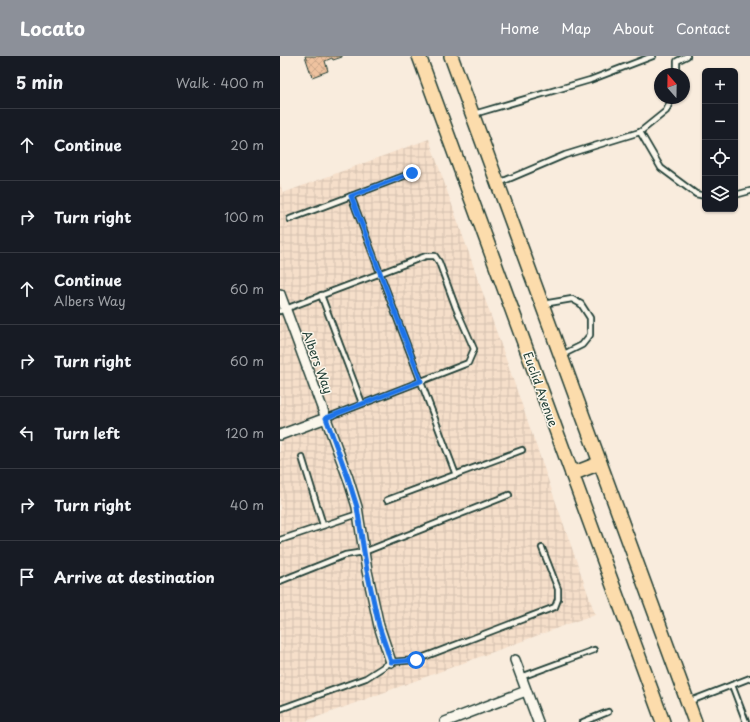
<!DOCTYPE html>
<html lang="en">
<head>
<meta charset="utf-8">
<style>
  body { margin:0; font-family:"Playpen Sans",sans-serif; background:#20242c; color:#f1f3f6 }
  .controls { position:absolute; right:12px; top:12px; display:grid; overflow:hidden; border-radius:6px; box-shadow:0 1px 3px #0004 }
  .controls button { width:36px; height:36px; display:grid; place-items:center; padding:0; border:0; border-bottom:1px solid #363941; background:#171b24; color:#f1f3f6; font:20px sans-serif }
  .compass { position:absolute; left:374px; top:12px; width:36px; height:36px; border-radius:50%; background:#171b24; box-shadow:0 1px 3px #0004; rotate:340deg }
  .stop { position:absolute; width:12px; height:12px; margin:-9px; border:3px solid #1a73e8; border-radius:50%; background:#fff }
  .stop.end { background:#1a73e8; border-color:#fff; box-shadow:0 1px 4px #0008 }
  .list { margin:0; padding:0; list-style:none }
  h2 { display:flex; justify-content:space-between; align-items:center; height:52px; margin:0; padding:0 16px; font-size:17px }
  h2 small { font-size:13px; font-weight:400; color:#9ea1a6 }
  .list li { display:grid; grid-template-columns:26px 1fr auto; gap:12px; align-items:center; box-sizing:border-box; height:72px; padding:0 16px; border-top:1px solid #363941 }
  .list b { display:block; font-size:15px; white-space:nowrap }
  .list p { margin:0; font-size:13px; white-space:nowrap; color:#9ea1a6 }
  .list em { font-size:13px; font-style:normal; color:#9ea1a6 }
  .icon { flex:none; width:22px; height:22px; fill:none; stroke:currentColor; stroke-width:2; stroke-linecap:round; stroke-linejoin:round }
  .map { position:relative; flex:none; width:470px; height:666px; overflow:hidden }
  header { display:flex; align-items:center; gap:24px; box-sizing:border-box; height:56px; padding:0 20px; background:#8c9099; color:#fff }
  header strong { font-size:19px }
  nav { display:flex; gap:22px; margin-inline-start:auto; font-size:14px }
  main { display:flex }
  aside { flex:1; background:#171b24 }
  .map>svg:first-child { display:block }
  .industrial { fill:url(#industrial-grid) }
  .building { fill:url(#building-cross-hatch); stroke:#1f3d34 }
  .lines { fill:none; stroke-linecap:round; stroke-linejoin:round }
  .service-casing { stroke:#1f3d34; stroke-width:8 }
  .minor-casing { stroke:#1f3d34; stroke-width:12 }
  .primary-casing { stroke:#1f3d34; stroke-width:16 }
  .service { stroke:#fbf7ec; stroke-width:4.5 }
  .minor { stroke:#fbf7ec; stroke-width:9 }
  .primary { stroke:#fcdcac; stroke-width:13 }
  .route { stroke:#1a73e8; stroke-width:5 }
  .labels { text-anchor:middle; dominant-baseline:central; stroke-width:3; stroke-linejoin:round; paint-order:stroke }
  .street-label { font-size:12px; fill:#1f3d34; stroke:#fbf7ec }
</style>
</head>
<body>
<header>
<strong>Locato</strong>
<nav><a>Home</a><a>Map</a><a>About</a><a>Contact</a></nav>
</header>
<main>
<aside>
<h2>5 min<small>Walk · 400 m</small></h2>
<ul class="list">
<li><svg class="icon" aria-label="ahead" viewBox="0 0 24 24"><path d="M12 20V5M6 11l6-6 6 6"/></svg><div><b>Continue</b></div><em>20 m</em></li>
<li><svg class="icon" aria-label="right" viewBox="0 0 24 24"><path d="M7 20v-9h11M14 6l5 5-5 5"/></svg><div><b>Turn right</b></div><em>100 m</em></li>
<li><svg class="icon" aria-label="ahead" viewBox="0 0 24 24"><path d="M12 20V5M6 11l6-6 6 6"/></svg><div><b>Continue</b><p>Albers Way</p></div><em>60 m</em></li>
<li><svg class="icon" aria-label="right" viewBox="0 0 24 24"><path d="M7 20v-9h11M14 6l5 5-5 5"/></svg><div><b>Turn right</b></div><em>60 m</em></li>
<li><svg class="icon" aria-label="left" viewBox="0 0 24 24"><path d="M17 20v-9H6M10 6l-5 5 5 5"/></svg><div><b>Turn left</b></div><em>120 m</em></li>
<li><svg class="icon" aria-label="right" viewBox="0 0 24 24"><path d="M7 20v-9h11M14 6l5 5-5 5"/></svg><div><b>Turn right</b></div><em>40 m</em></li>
<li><svg class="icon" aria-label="arrive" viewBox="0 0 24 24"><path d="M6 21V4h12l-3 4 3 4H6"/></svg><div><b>Arrive at destination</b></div></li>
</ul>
</aside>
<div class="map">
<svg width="470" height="666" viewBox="0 0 470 666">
  <defs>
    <pattern id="industrial-grid" width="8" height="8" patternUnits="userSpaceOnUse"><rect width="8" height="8" fill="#f6dfca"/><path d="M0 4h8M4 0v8" fill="none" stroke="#d2c0ae"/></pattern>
    <pattern id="building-cross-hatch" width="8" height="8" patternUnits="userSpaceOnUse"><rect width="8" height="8" fill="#efc29f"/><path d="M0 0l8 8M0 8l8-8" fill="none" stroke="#cca88a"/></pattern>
  </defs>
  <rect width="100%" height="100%" fill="#f9ecdd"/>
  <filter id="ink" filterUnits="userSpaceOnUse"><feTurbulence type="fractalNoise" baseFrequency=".025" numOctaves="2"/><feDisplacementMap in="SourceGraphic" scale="8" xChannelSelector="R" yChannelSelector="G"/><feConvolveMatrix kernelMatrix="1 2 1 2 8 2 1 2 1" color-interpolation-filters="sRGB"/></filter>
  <g filter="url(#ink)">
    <polygon class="industrial" points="149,83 315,558 24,666 0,666 0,128 3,137"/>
    <polygon class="building" points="25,0 62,0 62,1 53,4 52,2 45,5 48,15 32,21"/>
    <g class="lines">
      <g class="service-casing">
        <g id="service">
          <polyline points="397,18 397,5 407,0"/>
          <polyline points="194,58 310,24 373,0"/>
          <polyline points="360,76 381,112 416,138 425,140"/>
          <polyline points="219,127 285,99 360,76 386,55 392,42"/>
          <polyline points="455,139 470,135"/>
          <polyline points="71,140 132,117"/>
          <polyline points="10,163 71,140 176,419"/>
          <polyline points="41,239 82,347"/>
          <polyline points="263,248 292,243 301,248 310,262 310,279 302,289 282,299"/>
          <polyline points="0,255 146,200 155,200 159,206 176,252 194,293 188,307 46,362"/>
          <polyline points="22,401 43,469"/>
          <polyline points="107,444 242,394"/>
          <polyline points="0,484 78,458"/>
          <polyline points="0,525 65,499 84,496 229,439"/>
          <polyline points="241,621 314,594"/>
          <polyline points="452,629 470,622"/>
          <polyline points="408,646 452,629 466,666"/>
          <polyline points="0,653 86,622 111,606 136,604 275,551 278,543 278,533 262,492"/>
          <polyline points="303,666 328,656"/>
        </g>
      </g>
      <g class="minor-casing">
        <g id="minor">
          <polyline points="0,238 68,422 77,451 87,515 99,570 111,606"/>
          <polyline points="0,379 46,362"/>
          <polyline points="235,604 258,666"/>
          <polyline points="165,666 246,635"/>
        </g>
      </g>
      <g class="primary-casing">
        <g id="primary">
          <polyline points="139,0 383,666"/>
          <polyline points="171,0 415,666"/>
          <polyline points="292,418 320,407"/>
        </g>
      </g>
      <use href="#service" class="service"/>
      <use href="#minor" class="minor"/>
      <use href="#primary" class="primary"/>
    </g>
  </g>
  <g class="lines" filter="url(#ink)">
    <polyline class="route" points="132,117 71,140 141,325 46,362 68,422 77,451 87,515 99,570 111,606 136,604"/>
  </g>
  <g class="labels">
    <g class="street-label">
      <text transform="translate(38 306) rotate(70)">Albers Way</text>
      <text transform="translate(261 333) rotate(70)">Euclid Avenue</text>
    </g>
  </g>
</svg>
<div class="controls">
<button>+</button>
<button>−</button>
<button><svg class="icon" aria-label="locate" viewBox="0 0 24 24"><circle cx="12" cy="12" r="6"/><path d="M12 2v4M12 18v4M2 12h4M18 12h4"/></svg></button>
<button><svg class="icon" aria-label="layers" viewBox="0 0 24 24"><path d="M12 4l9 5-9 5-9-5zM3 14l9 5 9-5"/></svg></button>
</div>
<svg class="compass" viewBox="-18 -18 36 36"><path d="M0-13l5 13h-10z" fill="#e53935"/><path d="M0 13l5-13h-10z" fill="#9ea1a6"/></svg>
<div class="stop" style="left:136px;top:604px"></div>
<div class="stop end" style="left:132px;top:117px"></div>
</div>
</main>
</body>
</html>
